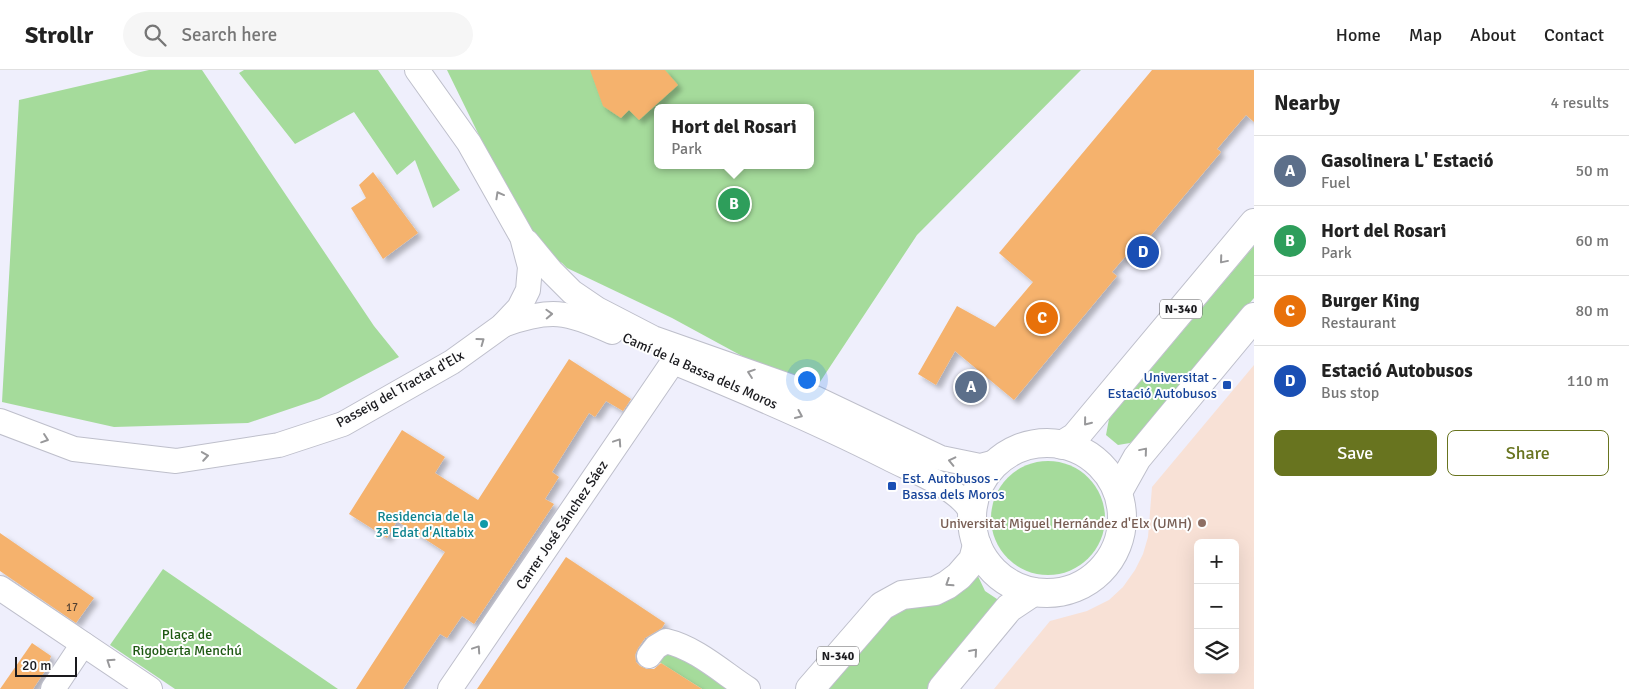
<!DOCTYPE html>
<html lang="en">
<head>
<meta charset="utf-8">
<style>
  body { margin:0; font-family:Signika,sans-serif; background:#f6f6f6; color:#222 }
  .controls { position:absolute; right:15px; bottom:15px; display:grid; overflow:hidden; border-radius:8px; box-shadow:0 5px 20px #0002 }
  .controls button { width:45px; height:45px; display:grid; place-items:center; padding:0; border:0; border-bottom:1px solid #e0e0e0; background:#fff; color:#222; font:25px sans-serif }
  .scale { position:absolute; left:15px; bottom:12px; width:62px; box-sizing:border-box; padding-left:5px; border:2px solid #1a1a1e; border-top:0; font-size:14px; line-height:18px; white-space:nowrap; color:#1a1a1e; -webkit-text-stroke:4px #fefefe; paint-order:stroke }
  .you { position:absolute; left:806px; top:309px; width:18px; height:18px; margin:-12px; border:4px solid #fff; border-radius:50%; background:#1a73e8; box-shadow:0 0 0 8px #1a73e833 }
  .badge { display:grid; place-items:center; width:32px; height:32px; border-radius:50%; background:#68741f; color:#fff; font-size:16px; font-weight:700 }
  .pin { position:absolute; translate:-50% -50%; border:2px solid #fff; box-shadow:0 1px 5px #0006 }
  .popup { position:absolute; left:654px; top:34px; width:160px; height:65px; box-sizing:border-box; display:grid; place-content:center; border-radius:8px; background:#fff; filter:drop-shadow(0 1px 4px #0005); font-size:16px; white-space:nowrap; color:#767676 }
  .popup b { font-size:19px; color:#222 }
  .popup::after { content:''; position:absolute; left:50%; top:100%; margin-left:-10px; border:10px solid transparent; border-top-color:#fff }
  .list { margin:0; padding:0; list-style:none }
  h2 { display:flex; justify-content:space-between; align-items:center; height:65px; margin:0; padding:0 20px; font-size:21px }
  h2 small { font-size:16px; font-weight:400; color:#767676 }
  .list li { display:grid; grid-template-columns:32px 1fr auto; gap:15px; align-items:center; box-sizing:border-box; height:70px; padding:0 20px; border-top:1px solid #e0e0e0 }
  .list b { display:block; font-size:19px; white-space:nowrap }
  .list p { margin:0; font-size:16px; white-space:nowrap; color:#767676 }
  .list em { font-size:16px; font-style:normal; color:#767676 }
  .actions { display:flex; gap:10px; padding:15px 20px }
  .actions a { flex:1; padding:11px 0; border:1px solid #68741f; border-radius:8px; text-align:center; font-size:18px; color:#68741f }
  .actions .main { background:#68741f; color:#fff }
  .icon { flex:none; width:28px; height:28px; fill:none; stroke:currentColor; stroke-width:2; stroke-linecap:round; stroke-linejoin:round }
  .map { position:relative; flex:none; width:1254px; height:619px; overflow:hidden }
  header { display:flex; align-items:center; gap:30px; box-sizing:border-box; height:70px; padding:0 25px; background:#fff; border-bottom:1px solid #e0e0e0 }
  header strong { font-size:24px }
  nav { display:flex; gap:28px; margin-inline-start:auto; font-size:18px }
  .search { width:350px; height:45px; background:#f6f6f6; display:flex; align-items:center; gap:12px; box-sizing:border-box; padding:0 18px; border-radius:28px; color:#767676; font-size:19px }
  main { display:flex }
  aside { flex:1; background:#fff }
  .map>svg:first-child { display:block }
  .education { fill:#f8e1d6; fill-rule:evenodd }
  .green { fill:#a5db9b; fill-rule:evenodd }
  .building { fill:#f5b26d; filter:url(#shadow) }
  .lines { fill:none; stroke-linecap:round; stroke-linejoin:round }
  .minor-casing { stroke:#bebfcb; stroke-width:26 }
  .highway-casing { stroke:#bebfcb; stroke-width:30 }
  .minor { stroke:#fff; stroke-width:24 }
  .highway { stroke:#fff; stroke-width:28 }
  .oneway { stroke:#98989a }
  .transit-dot { fill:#1a4fb4; stroke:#fefefe; stroke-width:2 }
  .education-dot { fill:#8d6e63; stroke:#fefefe; stroke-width:2 }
  .culture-dot { fill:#0f9aa8; stroke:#fefefe; stroke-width:2 }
  .labels { text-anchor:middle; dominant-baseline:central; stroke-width:4; stroke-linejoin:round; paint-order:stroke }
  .number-label { font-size:11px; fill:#514032 }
  .shield { fill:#fefefe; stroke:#5e5e61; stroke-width:1 }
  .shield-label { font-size:12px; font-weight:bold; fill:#1a1a1e }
  .street-label { font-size:14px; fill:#1a1a1e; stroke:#fefefe }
  .transit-label { font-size:14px; fill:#164399; stroke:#fefefe; text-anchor:end }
  .culture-label { font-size:14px; fill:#0d838f; stroke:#fefefe; text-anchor:end }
  .education-label { font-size:14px; fill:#785e54; stroke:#fefefe; text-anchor:end }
  .park-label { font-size:14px; fill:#1d5811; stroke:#fefefe }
</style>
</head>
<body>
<header>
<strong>Strollr</strong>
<div class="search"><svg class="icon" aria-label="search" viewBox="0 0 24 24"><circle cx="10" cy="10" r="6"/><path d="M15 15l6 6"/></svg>Search here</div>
<nav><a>Home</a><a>Map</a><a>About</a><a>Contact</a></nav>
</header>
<main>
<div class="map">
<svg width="1254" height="619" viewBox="0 0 1254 619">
  <defs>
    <filter id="shadow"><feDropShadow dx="4.5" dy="4.5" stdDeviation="2.5" flood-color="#0004"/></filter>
  </defs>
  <rect width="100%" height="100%" fill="#efeffc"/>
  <path class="education" d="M1254,295v324h-260l56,-68 37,-10 22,-11 14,-13 12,-17 8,-16 5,-17 4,-50zM1198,473h37v127h-37z"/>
  <g class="green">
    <polygon points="149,0 202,0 374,256 399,287 319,329 248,353 114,357 2,332 19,30"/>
    <polygon points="244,0 378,0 460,120 433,138 415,90 397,105 354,42 295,74 239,3"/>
    <path d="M447,0h634l-164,165 -105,159 -140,-76 -105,-50 -5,-5 -6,-3 -28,-33 -29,-51zM658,38h152v57h-152z"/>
    <polygon points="1254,176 1254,228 1140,365 1130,373 1118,375 1106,365 1109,349"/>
    <circle cx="1048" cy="448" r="57"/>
    <polygon points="163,499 338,619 175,619 110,575"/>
    <polygon points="977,504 985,521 1003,533 930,619 826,619 890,543"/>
    <polygon points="669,580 734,619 702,619 656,590"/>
  </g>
  <g class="building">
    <polygon points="590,0 665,0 678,15 639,50 629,40 621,48 603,36"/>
    <polygon points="1152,0 1254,0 1254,52 1246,45 1217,79 1221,82 1147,170 1143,166 1112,202 1117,206 1014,330 955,281 936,315 918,304 957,236 995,257 1033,212 999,183"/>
    <polygon points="373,102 418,163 383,189 351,138 366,128 359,115"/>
    <polygon points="569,289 631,329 623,341 606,331 595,347 589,343 552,402 559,407 545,429 554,434 474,554 462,546 447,568 440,564 403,619 356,619 445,482 397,451 387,468 349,444 402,360 445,387 435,403 478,430"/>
    <polygon points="0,463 94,528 76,553 0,501"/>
    <polygon points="566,487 665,553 662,558 645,568 638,578 635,585 636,592 640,596 647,599 654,599 661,593 702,619 477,619"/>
    <polygon points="32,573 51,586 47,598 33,619 0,619"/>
  </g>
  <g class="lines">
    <g class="minor-casing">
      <g id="minor">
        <polyline points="527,172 551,201 572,222 597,239 653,268 792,317 941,388 980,396 999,391"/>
        <path d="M503,255c47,-17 64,-14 109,7"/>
        <path d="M678,294c71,29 141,59 210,94 23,12 58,25 76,44 3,3 6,8 8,12"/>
        <polyline points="0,351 74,379 176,391 279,375 343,354 452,292 502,256 519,238 528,220 530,197 522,167 469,73 417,0"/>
        <polyline points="0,518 150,619"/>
        <path d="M649,586l7,-9 10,-6c30,7 56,31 82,48"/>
        <polyline points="53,619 83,574"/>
        <polyline points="450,619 673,292"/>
      </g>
    </g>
    <g class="highway-casing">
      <g id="highway">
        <circle cx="1047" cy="448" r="75"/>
        <polyline points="1062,375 1075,367 1254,153"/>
        <polyline points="1118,422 1137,388 1254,247"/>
        <polyline points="810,619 882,536 902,525 935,521 947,515 959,506 973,490 977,475"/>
        <polyline points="942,619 1009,538 1033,522"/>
      </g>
    </g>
    <use href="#minor" class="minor"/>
    <use href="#highway" class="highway"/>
  </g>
  <defs><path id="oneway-chevron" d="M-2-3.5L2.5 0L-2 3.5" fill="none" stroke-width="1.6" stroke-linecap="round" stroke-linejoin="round" transform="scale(1.25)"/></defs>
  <g class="oneway">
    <use href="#oneway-chevron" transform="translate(499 125) rotate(-119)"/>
    <use href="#oneway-chevron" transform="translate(1223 190) rotate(130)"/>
    <use href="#oneway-chevron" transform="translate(549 244) rotate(-2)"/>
    <use href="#oneway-chevron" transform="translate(481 271) rotate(-36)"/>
    <use href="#oneway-chevron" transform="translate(751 303) rotate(-161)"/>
    <use href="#oneway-chevron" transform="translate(799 345) rotate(24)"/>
    <use href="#oneway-chevron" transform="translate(1087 352) rotate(129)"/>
    <use href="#oneway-chevron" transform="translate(45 369) rotate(19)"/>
    <use href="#oneway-chevron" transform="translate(618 372) rotate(-56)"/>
    <use href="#oneway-chevron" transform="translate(1144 381) rotate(-50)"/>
    <use href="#oneway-chevron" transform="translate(205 386) rotate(-9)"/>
    <use href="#oneway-chevron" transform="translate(952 391) rotate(-167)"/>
    <use href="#oneway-chevron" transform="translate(949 513) rotate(147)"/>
    <use href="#oneway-chevron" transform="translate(477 579) rotate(-56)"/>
    <use href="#oneway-chevron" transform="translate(974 582) rotate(-49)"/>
    <use href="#oneway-chevron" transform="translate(110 592) rotate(-146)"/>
  </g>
  <g class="transit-dot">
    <rect x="1222" y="310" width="10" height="10" rx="2.5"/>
    <rect x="887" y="411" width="10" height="10" rx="2.5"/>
  </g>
  <circle class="education-dot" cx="1202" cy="453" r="5"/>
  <circle class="culture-dot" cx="484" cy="454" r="5"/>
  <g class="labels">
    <g class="number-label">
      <text x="72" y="537">17</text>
    </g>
    <g class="shield">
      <rect x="1160" y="229.5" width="42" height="19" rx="4"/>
      <rect x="817" y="576.5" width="42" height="19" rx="4"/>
    </g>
    <g class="shield-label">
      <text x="1181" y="239">N-340</text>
      <text x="838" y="586">N-340</text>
    </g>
    <g class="street-label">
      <text transform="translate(700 301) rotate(24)">Camí de la Bassa dels Moros</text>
      <text transform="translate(400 319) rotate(-29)">Passeig del Tractat d'Elx</text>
      <text transform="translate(562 455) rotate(-56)">Carrer José Sánchez Sáez</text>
    </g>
    <g class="transit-label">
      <text x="1217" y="307">Universitat -<tspan x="1217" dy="16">Estació Autobusos</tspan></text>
      <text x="902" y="408" text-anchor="start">Est. Autobusos -<tspan x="902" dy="16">Bassa dels Moros</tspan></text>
    </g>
    <g class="culture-label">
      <text x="474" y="446">Residencia de la<tspan x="474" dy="16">3ª Edat d'Altabix</tspan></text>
    </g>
    <g class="education-label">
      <text x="1192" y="453">Universitat Miguel Hernández d'Elx (UMH)</text>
    </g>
    <g class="park-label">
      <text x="187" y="564">Plaça de<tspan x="187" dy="16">Rigoberta Menchú</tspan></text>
    </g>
  </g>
</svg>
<div class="controls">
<button>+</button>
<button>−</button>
<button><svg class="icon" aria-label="layers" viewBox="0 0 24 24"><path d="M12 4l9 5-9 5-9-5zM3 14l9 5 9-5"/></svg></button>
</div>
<div class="scale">20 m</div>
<div class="you"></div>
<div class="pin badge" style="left:971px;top:317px;background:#5c6f8a">A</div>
<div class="pin badge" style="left:734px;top:134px;background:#2e9e5b">B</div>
<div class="popup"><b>Hort del Rosari</b>Park</div>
<div class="pin badge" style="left:1042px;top:248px;background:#e8710a">C</div>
<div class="pin badge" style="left:1143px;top:182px;background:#1a4fb4">D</div>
</div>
<aside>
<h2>Nearby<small>4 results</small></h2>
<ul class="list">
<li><span class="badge" style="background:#5c6f8a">A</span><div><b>Gasolinera L' Estació</b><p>Fuel</p></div><em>50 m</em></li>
<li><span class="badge" style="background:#2e9e5b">B</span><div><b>Hort del Rosari</b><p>Park</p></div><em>60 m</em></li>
<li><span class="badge" style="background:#e8710a">C</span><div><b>Burger King</b><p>Restaurant</p></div><em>80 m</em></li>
<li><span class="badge" style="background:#1a4fb4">D</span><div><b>Estació Autobusos</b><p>Bus stop</p></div><em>110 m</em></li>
</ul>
<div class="actions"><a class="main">Save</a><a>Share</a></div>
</aside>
</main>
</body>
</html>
